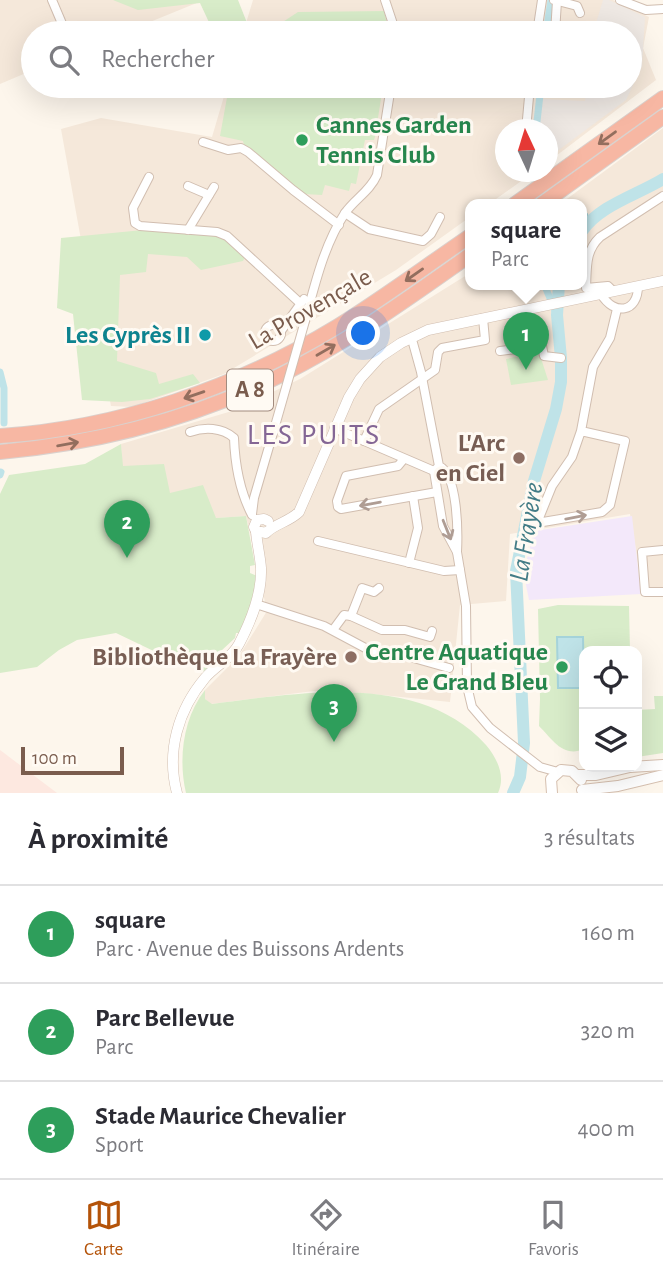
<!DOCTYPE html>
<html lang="fr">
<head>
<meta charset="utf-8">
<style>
  body { margin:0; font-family:"Alegreya Sans",sans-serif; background:#f2f2f3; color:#2b2b33 }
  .controls { position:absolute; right:21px; bottom:21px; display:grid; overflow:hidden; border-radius:14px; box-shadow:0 7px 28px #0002 }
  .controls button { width:63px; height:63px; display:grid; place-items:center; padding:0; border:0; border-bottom:2px solid #e1e1e2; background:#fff; color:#2b2b33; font:35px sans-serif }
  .compass { position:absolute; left:495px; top:119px; width:63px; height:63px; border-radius:50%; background:#fff; box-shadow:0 7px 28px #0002; rotate:356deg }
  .scale { position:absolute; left:21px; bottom:18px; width:103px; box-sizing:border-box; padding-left:7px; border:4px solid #7a5c4d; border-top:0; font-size:19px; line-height:24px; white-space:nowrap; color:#7a5c4d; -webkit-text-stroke:5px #fffaf3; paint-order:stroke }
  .you { position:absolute; left:364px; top:334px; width:24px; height:24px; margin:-18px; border:5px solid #fff; border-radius:50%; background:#1a73e8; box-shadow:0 0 0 10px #1a73e833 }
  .badge { display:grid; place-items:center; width:46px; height:46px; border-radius:50%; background:#b45309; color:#fff; font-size:23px; font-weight:700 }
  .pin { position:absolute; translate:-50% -58px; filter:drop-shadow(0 2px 4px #0008) }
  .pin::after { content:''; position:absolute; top:37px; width:24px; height:21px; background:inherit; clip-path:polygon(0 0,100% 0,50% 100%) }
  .popup { position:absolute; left:465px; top:199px; width:122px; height:91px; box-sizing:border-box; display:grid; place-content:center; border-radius:14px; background:#fff; filter:drop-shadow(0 2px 5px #0005); font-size:23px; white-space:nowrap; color:#7c7c81 }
  .popup b { font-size:26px; color:#2b2b33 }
  .popup::after { content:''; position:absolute; left:50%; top:100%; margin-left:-14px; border:14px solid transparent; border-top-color:#fff }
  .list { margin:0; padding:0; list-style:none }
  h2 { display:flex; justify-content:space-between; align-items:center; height:91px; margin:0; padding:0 28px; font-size:30px }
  h2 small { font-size:23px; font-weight:400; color:#7c7c81 }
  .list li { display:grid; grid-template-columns:46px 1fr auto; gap:21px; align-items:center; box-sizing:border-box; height:98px; padding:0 28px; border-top:2px solid #e1e1e2 }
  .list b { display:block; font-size:26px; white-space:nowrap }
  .list p { margin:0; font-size:23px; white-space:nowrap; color:#7c7c81 }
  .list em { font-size:23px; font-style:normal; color:#7c7c81 }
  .icon { flex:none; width:38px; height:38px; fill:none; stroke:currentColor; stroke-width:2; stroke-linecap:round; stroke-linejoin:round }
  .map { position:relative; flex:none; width:663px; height:793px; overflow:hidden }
  .search { position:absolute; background:#fff; box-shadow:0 7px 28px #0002; left:21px; right:21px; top:21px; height:77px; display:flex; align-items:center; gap:18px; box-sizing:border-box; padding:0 24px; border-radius:38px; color:#7c7c81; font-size:26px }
  .sheet { height:385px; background:#fff }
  nav { display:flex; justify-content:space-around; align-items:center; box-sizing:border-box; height:98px; border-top:2px solid #e1e1e2; background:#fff; font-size:19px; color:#7c7c81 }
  nav a { display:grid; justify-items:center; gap:4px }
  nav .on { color:#b45309 }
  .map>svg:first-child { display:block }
  .residential { fill:#f5e8da }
  .commercial { fill:#fde8e0 }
  .industrial { fill:#efe9e4 }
  .education { fill:#f3e8fa }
  .green { fill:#d8ecc9 }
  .water { fill:#bfe3e8; stroke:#a5d3da; stroke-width:2 }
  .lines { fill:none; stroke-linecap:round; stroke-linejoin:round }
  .stream { stroke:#a5d3da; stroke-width:2 }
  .canal { stroke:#bfe3e8; stroke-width:7 }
  .river { stroke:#bfe3e8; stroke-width:12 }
  .minor-casing { stroke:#d1beb0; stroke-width:10 }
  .tertiary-casing { stroke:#d1beb0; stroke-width:11 }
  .secondary-casing { stroke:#d6c0b0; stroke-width:12 }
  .motorway-casing { stroke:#dad1cd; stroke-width:16 }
  .minor { stroke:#fff; stroke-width:8 }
  .tertiary { stroke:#fff; stroke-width:10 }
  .secondary { stroke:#fff; stroke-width:10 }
  .motorway { stroke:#f7b7a3; stroke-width:14 }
  .minor-bridge-casing { stroke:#d1beb0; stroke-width:10; stroke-linecap:butt }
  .minor-bridge { stroke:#fff; stroke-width:8 }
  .oneway { stroke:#936e5e }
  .oneway2 { stroke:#af9d94 }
  .leisure-dot { fill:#2e9e5b; stroke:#fffaf3; stroke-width:2.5 }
  .culture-dot { fill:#0f9aa8; stroke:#fffaf3; stroke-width:2.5 }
  .education-dot { fill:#8d6e63; stroke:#fffaf3; stroke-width:2.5 }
  .labels { text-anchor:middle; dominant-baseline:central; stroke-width:6; stroke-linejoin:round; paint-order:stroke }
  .shield { fill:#fffaf3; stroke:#a28b7f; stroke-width:2 }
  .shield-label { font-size:24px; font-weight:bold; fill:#7a5c4d }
  .leisure-label { font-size:26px; font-weight:bold; fill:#27864d; stroke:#fffaf3; text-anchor:start }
  .street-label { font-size:26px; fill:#7a5c4d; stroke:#fffaf3 }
  .culture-label { font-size:26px; font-weight:bold; fill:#0d838f; stroke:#fffaf3; text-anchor:end }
  .education-label { font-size:26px; font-weight:bold; fill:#785e54; stroke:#fffaf3; text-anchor:end }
  .water-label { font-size:28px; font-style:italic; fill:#437c86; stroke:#fffaf3 }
  .quarter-label { font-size:30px; letter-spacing:2px; fill:#846695; stroke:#fffaf3 }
</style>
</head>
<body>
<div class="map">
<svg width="663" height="793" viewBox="0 0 663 793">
  <rect width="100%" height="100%" fill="#fdf6ec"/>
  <g class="residential">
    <polygon points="0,0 204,0 123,33 33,33 33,70 0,84"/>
    <polygon points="253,0 613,0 649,17 643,48 656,80 548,162 548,130 505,130 505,172 534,172 489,204 470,204 470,217 396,270 224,374 132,407 111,406 61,129 101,118 212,137 227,86 630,86 630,33 243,33"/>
    <polygon points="663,128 663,594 643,594 630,514 510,534 506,601 460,605 450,702 362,693 314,691 211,704 205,699 205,690 239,656 267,611 246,516 216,518 122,467 121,444 232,411 300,379 470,273 470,284 582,284 582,204 560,204"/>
  </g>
  <polygon class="commercial" points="0,750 57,793 0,793"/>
  <polygon class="industrial" points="603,0 609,0 645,17 642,66 626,100 548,158 548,130 539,129 543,99 585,101 587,86 630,86 630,33 593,33"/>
  <polygon class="education" points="632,516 641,594 529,600 526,585 526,563 534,531"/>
  <g class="green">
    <polygon points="113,0 238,0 251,33 214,33 200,3 138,10"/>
    <polygon points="384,11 389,33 266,33 298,12"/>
    <polygon points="225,86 383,86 375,137 374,140 365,140 356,184 351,183 349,191 325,185 322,195 304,194 244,145 243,141 220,136 228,92"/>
    <polygon points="143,230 203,232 224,237 245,257 243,261 201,270 187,257 148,254 146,272 120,275 117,361 156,373 159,384 193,374 200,383 150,399 122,402 82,400 73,314 57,308 61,238"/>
    <polygon points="539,352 548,380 511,385 506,359"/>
    <polygon points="121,444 123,466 164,464 170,493 203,485 216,518 246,516 255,565 250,566 250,573 257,576 253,598 240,633 236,633 235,638 221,651 223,654 203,672 184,659 181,663 170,656 164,656 116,633 77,640 59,650 37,667 0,673 0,494 9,475 85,464"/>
    <path d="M558,605l71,1 1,45h-46v98c-21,9 -31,-9 -45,-23l1,-27 -2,-90z"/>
    <path d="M205,690v9l7,5c86,-11 208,-33 274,41 11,13 20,31 12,48h-312c-8,-34 -3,-75 19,-103z"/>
    <polygon points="654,696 663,696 663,753 637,757 637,710 655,709"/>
  </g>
  <polygon class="water" points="557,637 583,637 584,688 558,688"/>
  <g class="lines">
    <polyline class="stream" points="587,214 588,223"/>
    <g class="canal">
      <polyline points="546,33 551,0"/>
      <polyline points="536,130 541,86"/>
      <polyline points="531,178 531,172"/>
      <polyline points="544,284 557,315"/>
      <polyline points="0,372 4,388 4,423"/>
      <polyline points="0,475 1,472"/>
    </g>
    <g class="river">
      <path d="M582,231c18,-26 55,-36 81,-52"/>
      <polyline points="513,793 520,777 524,743 516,571 534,481 556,409 561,382 561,358 557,315 559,284"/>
    </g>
    <g class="minor-casing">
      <g id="minor">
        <polyline points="52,0 66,33"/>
        <polyline points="385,0 396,33"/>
        <polyline points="554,0 577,6 580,13"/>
        <polyline points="620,0 646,10 663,9"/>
        <polyline points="537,33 542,0"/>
        <polyline points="555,33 557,1"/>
        <polyline points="548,89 575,88 576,86"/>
        <polyline points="526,130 530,86"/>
        <polyline points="203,142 228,150 241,148 248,152 293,190 339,225"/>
        <polyline points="149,177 133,208 135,223 140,226 217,232 227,236 300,303"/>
        <polyline points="188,186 209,195"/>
        <polyline points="345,213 369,229 423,241 431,234 440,217"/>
        <polyline points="188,230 214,187"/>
        <path d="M613,291l-5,-5 -22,2c1,-20 -1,-37 14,-51l63,-41"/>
        <path d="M601,294c13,22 37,19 37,-8"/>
        <path d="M305,321c10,-37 19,-76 40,-108 10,-14 25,-22 32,-38l14,-89"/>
        <circle cx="273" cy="333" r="8"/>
        <polyline points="281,331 304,299"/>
        <path d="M413,343l8,29 18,94 -5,5 9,55 14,26c1,-19 1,-78 -18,-86"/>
        <polyline points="500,351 542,346 544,356 561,358"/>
        <polyline points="334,428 434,471"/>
        <polyline points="581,431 625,441 610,505 602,512 537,523 552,486 572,457 581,431 593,367 610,338 617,309"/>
        <path d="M190,432c14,-5 32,-5 44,6 1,27 5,52 18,77"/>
        <polyline points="364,441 379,409 435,370 438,352 442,348 485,340 483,318"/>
        <polyline points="403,460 398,466 346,476 337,501 338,507 341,509 437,492"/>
        <polyline points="252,514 254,498 273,433"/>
        <polyline points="318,541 444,571 460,570"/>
        <polyline points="663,550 642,552 645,592 663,592"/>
        <polyline points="457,552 466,606 467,686 472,707 490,728 540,767 558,772"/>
        <polyline points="409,563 418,528 413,496"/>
        <polyline points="256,604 324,626 369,650 410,657 449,668"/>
        <polyline points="351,616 362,588 374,592 379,588"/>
        <polyline points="333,630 344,615 351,616 382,630 405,630 430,637 432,631"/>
      </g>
    </g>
    <g class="tertiary-casing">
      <g id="tertiary">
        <path d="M268,521l-4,-2 -7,1 -3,7 2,4 10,2c8,-9 23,-11 33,-21l50,-115 11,-18 20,-22 21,-14 27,-13 235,-49"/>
        <path d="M177,793c-11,-41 1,-83 28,-115 10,-12 27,-20 34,-34 12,-23 23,-49 22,-76 -1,-13 -4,-24 -5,-37"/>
      </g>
    </g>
    <g class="secondary-casing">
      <g id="secondary">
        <polyline points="578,775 596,775 630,767 663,765"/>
        <polyline points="582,790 618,786 663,775"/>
        <polyline points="552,793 551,779 561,770 572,771 581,780"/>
      </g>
    </g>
    <g class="motorway-casing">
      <g id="motorway">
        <polyline points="515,204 663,98"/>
        <polyline points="542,204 663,117"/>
        <path d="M0,436c119,-8 236,-48 338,-110 45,-28 88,-60 132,-90"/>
        <path d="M0,452c97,-9 193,-33 281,-77 67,-33 128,-77 189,-120"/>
      </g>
    </g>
    <use href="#minor" class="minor"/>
    <use href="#tertiary" class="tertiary"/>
    <use href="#secondary" class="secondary"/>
    <use href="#motorway" class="motorway"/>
    <g class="minor-bridge-casing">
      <polyline id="minor-bridge" points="273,433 305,321"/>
    </g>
    <use href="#minor-bridge" class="minor-bridge"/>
  </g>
  <defs><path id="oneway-shaft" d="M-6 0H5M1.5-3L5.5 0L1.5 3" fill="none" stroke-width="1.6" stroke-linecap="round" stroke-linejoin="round" transform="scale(1.75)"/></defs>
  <g class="oneway">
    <use href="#oneway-shaft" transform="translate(607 138) rotate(144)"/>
    <use href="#oneway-shaft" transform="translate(414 275) rotate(145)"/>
    <use href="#oneway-shaft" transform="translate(326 350) rotate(-30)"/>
    <use href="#oneway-shaft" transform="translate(194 395) rotate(161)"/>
    <use href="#oneway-shaft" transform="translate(68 444) rotate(-10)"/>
  </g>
  <g class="oneway2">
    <use href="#oneway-shaft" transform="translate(370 504) rotate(170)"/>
    <use href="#oneway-shaft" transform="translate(576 517) rotate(-11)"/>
    <use href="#oneway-shaft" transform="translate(447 530) rotate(68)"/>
  </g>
  <g class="leisure-dot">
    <circle cx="302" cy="140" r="7"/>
    <circle cx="562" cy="667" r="7"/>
  </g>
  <circle class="culture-dot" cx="205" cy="335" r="7"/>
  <g class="education-dot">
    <circle cx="519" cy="458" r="7"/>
    <circle cx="351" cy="657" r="7"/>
  </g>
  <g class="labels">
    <rect class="shield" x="227" y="369.5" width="46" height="41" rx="5"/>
    <g class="shield-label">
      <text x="250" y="390">A 8</text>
    </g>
    <g class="leisure-label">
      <text x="316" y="125">Cannes Garden<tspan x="316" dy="30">Tennis Club</tspan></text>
      <text x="548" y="652" text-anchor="end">Centre Aquatique<tspan x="548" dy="30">Le Grand Bleu</tspan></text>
    </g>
    <g class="street-label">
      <text transform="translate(310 309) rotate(-30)">La Provençale</text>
    </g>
    <g class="culture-label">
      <text x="191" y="335">Les Cyprès II</text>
    </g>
    <g class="education-label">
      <text x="505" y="443">L'Arc<tspan x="505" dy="30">en Ciel</tspan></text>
      <text x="337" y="657">Bibliothèque La Frayère</text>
    </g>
    <g class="water-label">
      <text transform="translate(527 532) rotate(-81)">La Frayère</text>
    </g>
    <g class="quarter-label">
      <text x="314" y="435">LES PUITS</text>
    </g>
  </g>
</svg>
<div class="controls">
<button><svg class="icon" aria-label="locate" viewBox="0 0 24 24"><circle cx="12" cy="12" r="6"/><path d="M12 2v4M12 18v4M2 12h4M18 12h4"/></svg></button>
<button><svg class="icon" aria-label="layers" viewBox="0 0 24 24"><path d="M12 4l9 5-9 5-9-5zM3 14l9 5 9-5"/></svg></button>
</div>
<svg class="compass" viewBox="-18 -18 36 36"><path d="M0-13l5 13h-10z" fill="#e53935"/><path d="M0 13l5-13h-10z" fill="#7c7c81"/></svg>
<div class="scale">100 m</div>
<div class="you"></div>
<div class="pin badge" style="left:526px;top:370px;background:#2e9e5b">1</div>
<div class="popup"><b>square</b>Parc</div>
<div class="pin badge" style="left:127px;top:558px;background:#2e9e5b">2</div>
<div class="pin badge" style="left:334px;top:742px;background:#2e9e5b">3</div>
<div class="search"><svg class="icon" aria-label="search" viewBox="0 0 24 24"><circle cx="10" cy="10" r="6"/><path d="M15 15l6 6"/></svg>Rechercher</div>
</div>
<section class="sheet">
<h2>À proximité<small>3 résultats</small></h2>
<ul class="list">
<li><span class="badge" style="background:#2e9e5b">1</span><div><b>square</b><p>Parc · Avenue des Buissons Ardents</p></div><em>160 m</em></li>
<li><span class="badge" style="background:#2e9e5b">2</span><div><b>Parc Bellevue</b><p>Parc</p></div><em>320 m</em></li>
<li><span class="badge" style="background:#2e9e5b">3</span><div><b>Stade Maurice Chevalier</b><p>Sport</p></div><em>400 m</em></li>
</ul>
</section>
<nav>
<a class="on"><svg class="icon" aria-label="map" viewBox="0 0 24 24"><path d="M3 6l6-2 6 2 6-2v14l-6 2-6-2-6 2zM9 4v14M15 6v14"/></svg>Carte</a>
<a><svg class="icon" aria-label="directions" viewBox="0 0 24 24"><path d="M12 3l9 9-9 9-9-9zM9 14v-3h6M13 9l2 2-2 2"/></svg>Itinéraire</a>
<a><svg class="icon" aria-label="saved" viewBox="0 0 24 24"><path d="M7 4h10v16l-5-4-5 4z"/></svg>Favoris</a>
</nav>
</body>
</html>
